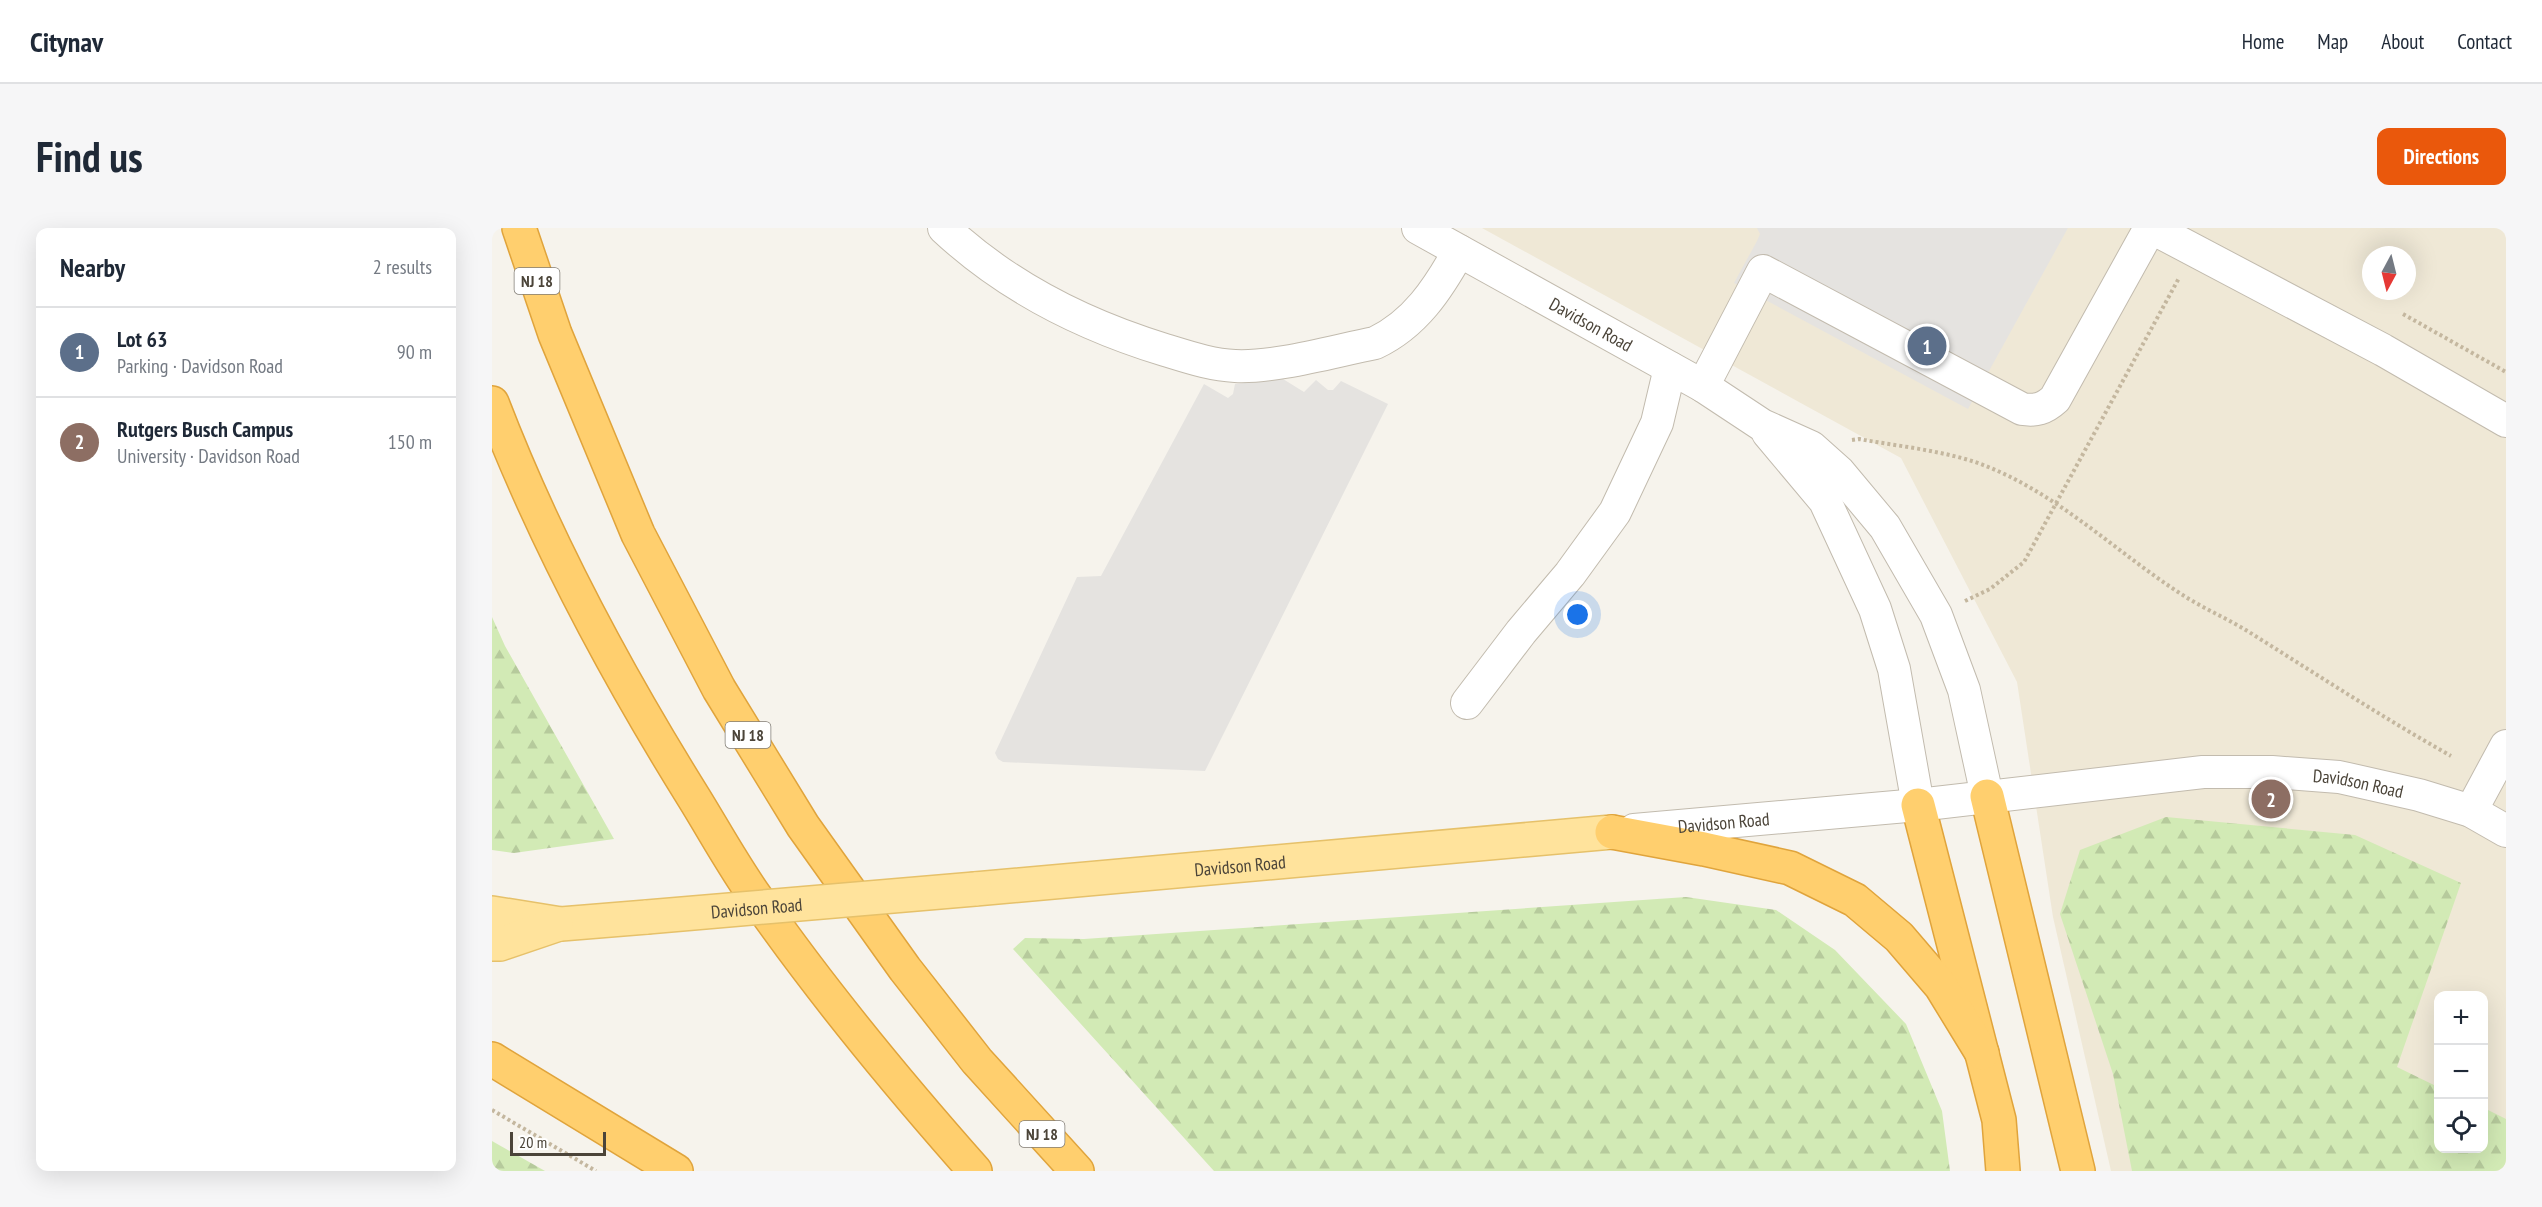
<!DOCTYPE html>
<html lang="en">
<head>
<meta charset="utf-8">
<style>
  body { margin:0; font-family:"PT Sans Narrow",sans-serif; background:#f6f6f7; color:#1f2937 }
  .controls { position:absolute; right:18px; bottom:18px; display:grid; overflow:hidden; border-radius:12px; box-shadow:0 6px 24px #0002 }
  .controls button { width:54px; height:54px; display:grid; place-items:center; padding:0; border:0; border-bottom:2px solid #e0e1e3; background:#fff; color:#1f2937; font:30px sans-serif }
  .compass { position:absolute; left:1870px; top:18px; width:54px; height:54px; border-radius:50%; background:#fff; box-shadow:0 6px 24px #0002; rotate:187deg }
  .scale { position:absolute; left:18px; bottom:15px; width:96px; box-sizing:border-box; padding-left:6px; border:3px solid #4b4439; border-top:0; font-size:16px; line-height:21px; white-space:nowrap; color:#4b4439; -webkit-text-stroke:4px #fff; paint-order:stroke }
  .you { position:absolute; left:1086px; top:387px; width:21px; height:21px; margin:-15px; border:4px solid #fff; border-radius:50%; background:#1a73e8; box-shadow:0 0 0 9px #1a73e833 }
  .badge { display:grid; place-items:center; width:39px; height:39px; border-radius:50%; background:#ea580c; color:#fff; font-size:20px; font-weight:700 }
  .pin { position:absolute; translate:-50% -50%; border:3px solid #fff; box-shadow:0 2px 6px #0006 }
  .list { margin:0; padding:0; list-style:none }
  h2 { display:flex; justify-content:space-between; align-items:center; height:78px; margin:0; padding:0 24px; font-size:26px }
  h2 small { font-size:20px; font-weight:400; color:#747a83 }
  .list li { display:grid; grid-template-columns:39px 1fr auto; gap:18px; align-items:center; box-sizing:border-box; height:90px; padding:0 24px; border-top:2px solid #e0e1e3 }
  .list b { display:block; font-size:22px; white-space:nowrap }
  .list p { margin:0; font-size:20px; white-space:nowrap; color:#747a83 }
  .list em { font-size:20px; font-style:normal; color:#747a83 }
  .icon { flex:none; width:33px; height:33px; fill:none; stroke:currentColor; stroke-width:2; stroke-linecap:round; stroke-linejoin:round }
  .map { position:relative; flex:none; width:2014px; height:943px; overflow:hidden; border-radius:12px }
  header { display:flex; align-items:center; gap:36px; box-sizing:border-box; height:84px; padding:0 30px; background:#fff; border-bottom:2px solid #e0e1e3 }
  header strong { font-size:28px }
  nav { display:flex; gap:33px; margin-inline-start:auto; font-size:21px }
  .intro { display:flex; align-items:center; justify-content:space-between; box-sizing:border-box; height:144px; padding:0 36px }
  h1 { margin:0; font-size:42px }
  .button { padding:15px 27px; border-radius:12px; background:#ea580c; color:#fff; font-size:21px; font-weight:700 }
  main { display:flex; gap:36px; padding:0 36px }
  aside { flex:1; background:#fff; border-radius:12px; box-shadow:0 6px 24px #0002 }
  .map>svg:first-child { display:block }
  .education { fill:#efe8d6; fill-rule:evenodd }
  .forest { fill:url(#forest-firs) }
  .parking { fill:#e5e3e0 }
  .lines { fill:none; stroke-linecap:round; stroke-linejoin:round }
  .minor-casing { stroke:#c2bbae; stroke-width:34 }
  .major-casing { stroke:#e6c16a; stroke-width:36 }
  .highway-casing { stroke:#e0a43c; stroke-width:36 }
  .path { stroke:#c4b79f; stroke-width:4; stroke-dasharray:3 3; stroke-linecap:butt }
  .minor { stroke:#fff; stroke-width:32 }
  .major { stroke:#ffe39c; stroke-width:33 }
  .highway { stroke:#ffcf6e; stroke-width:33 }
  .major-bridge-casing { stroke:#e6c16a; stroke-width:36; stroke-linecap:butt }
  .major-bridge { stroke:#ffe39c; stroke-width:33 }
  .labels { text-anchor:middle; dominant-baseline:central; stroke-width:4.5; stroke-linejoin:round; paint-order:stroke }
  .shield { fill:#fff; stroke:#817c74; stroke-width:1.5 }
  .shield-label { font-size:16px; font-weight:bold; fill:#4b4439 }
  .street-label { font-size:18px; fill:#4b4439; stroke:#fff }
</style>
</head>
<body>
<header>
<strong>Citynav</strong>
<nav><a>Home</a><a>Map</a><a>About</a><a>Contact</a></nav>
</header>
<div class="intro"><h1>Find us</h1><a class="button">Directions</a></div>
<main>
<aside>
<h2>Nearby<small>2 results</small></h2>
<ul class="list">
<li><span class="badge" style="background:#5c6f8a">1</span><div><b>Lot 63</b><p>Parking · Davidson Road</p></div><em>90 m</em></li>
<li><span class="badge" style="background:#8d6e63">2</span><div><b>Rutgers Busch Campus</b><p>University · Davidson Road</p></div><em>150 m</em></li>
</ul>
</aside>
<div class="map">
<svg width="2014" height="943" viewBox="0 0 2014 943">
  <defs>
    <pattern id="forest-firs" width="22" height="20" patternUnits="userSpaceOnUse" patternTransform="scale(1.5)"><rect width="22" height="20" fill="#d2eab5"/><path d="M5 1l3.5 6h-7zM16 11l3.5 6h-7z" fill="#b6ca9c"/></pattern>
  </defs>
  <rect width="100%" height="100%" fill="#f6f3ec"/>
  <path class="education" d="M990,0h1024v943h-395l-58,-254 -36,-235 -116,-224zM1879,27h36v36h-36zM1946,768h46v152h-46z"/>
  <g class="forest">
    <polygon points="0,389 13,418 122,611 22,625 0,622"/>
    <polygon points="1674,589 1863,607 1969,655 1905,839 1946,859 1946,920 1992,920 1992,880 2014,891 2014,943 1640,943 1621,846 1568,686 1588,622"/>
    <polygon points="1194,669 1284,682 1343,722 1414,796 1450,883 1458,943 722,943 521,721 533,710 592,711"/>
    <polygon points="0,913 53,943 0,943"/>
  </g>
  <g class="parking">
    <polygon points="1265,0 1576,0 1476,181 1242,55 1265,13 1268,6"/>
    <polygon points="791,151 812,164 824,152 836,162 841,162 849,153 896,176 713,543 511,534 506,531 503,525 585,349 609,348 712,156 736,170 741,166 743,156"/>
  </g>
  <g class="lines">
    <g class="minor-casing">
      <g id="minor">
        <path d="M452,0c62,58 139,97 221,122 23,7 46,15 70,16 40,2 99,-15 140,-23 40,-19 63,-54 84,-92"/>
        <path id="s1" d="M926,0l285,158 59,39 49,22 28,25 46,55 51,88 28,75 23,106"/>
        <polyline points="1660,0 1891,122 2014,193"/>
        <path d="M1211,158l60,-115 259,138c14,2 22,0 33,-10l95,-171"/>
        <polyline points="1276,205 1333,273 1383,381 1402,441 1426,577"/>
        <polyline points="975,475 1029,404 1078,346 1123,284 1165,195 1178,140"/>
        <polyline points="1979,583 2014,518"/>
        <path id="s2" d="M1142,602l284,-25 285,-33h69l67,5 80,18 52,16 35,20"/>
      </g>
    </g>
    <g class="major-casing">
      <g id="major">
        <path id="s3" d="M483,661l637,-57"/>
        <polyline points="0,685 69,696 155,689"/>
        <polyline points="0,716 8,716 64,697"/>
      </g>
    </g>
    <g class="highway-casing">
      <g id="highway">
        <polyline points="27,0 63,106 146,306 227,461 311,598 413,741 485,833 585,943"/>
        <path d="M0,175c53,138 124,270 202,395 21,34 40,69 63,101 67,96 141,185 218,272"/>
        <polyline points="1495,568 1586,943"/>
        <polyline points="1426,577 1507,892 1511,943"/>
        <polyline points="1120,604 1212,621 1298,640 1363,672 1407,709 1449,758 1490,825"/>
        <polyline points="0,831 184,943"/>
      </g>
    </g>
    <g class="path">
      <polyline points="1911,86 2014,144"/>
      <path d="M1360,212l7,-1c38,7 79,11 116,23 81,28 143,93 214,137 20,12 41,21 60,33 67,42 133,85 202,124"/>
      <polyline points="1473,373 1498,361 1532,334 1687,50"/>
      <polyline points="0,882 104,943"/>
    </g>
    <use href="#minor" class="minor"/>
    <use href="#major" class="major"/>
    <use href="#highway" class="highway"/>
    <g class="major-bridge-casing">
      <g id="major-bridge">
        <path id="s4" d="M155,689l328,-28"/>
      </g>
    </g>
    <use href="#major-bridge" class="major-bridge"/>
  </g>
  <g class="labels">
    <g class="shield">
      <rect x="22.5" y="40" width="45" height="26" rx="4.5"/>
      <rect x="233.5" y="494" width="45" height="26" rx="4.5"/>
      <rect x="527.5" y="893" width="45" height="26" rx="4.5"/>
    </g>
    <g class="shield-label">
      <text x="45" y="53">NJ 18</text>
      <text x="256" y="507">NJ 18</text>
      <text x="550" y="906">NJ 18</text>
    </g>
    <g class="street-label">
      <text stroke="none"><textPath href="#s1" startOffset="198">Davidson Road</textPath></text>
      <text stroke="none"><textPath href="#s2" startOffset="728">Davidson Road</textPath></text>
      <text stroke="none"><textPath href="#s2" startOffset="90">Davidson Road</textPath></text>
      <text stroke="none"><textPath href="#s3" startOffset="266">Davidson Road</textPath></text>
      <text stroke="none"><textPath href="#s4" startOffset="110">Davidson Road</textPath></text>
    </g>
  </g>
</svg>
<div class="controls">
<button>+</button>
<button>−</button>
<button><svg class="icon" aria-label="locate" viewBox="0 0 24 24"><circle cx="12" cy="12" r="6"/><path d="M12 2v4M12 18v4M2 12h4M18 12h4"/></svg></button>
</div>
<svg class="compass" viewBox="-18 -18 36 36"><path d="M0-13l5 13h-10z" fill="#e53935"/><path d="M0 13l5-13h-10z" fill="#747a83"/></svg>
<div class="scale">20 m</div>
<div class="you"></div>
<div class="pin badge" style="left:1435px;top:118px;background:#5c6f8a">1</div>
<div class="pin badge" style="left:1779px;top:571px;background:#8d6e63">2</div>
</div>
</main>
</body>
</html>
